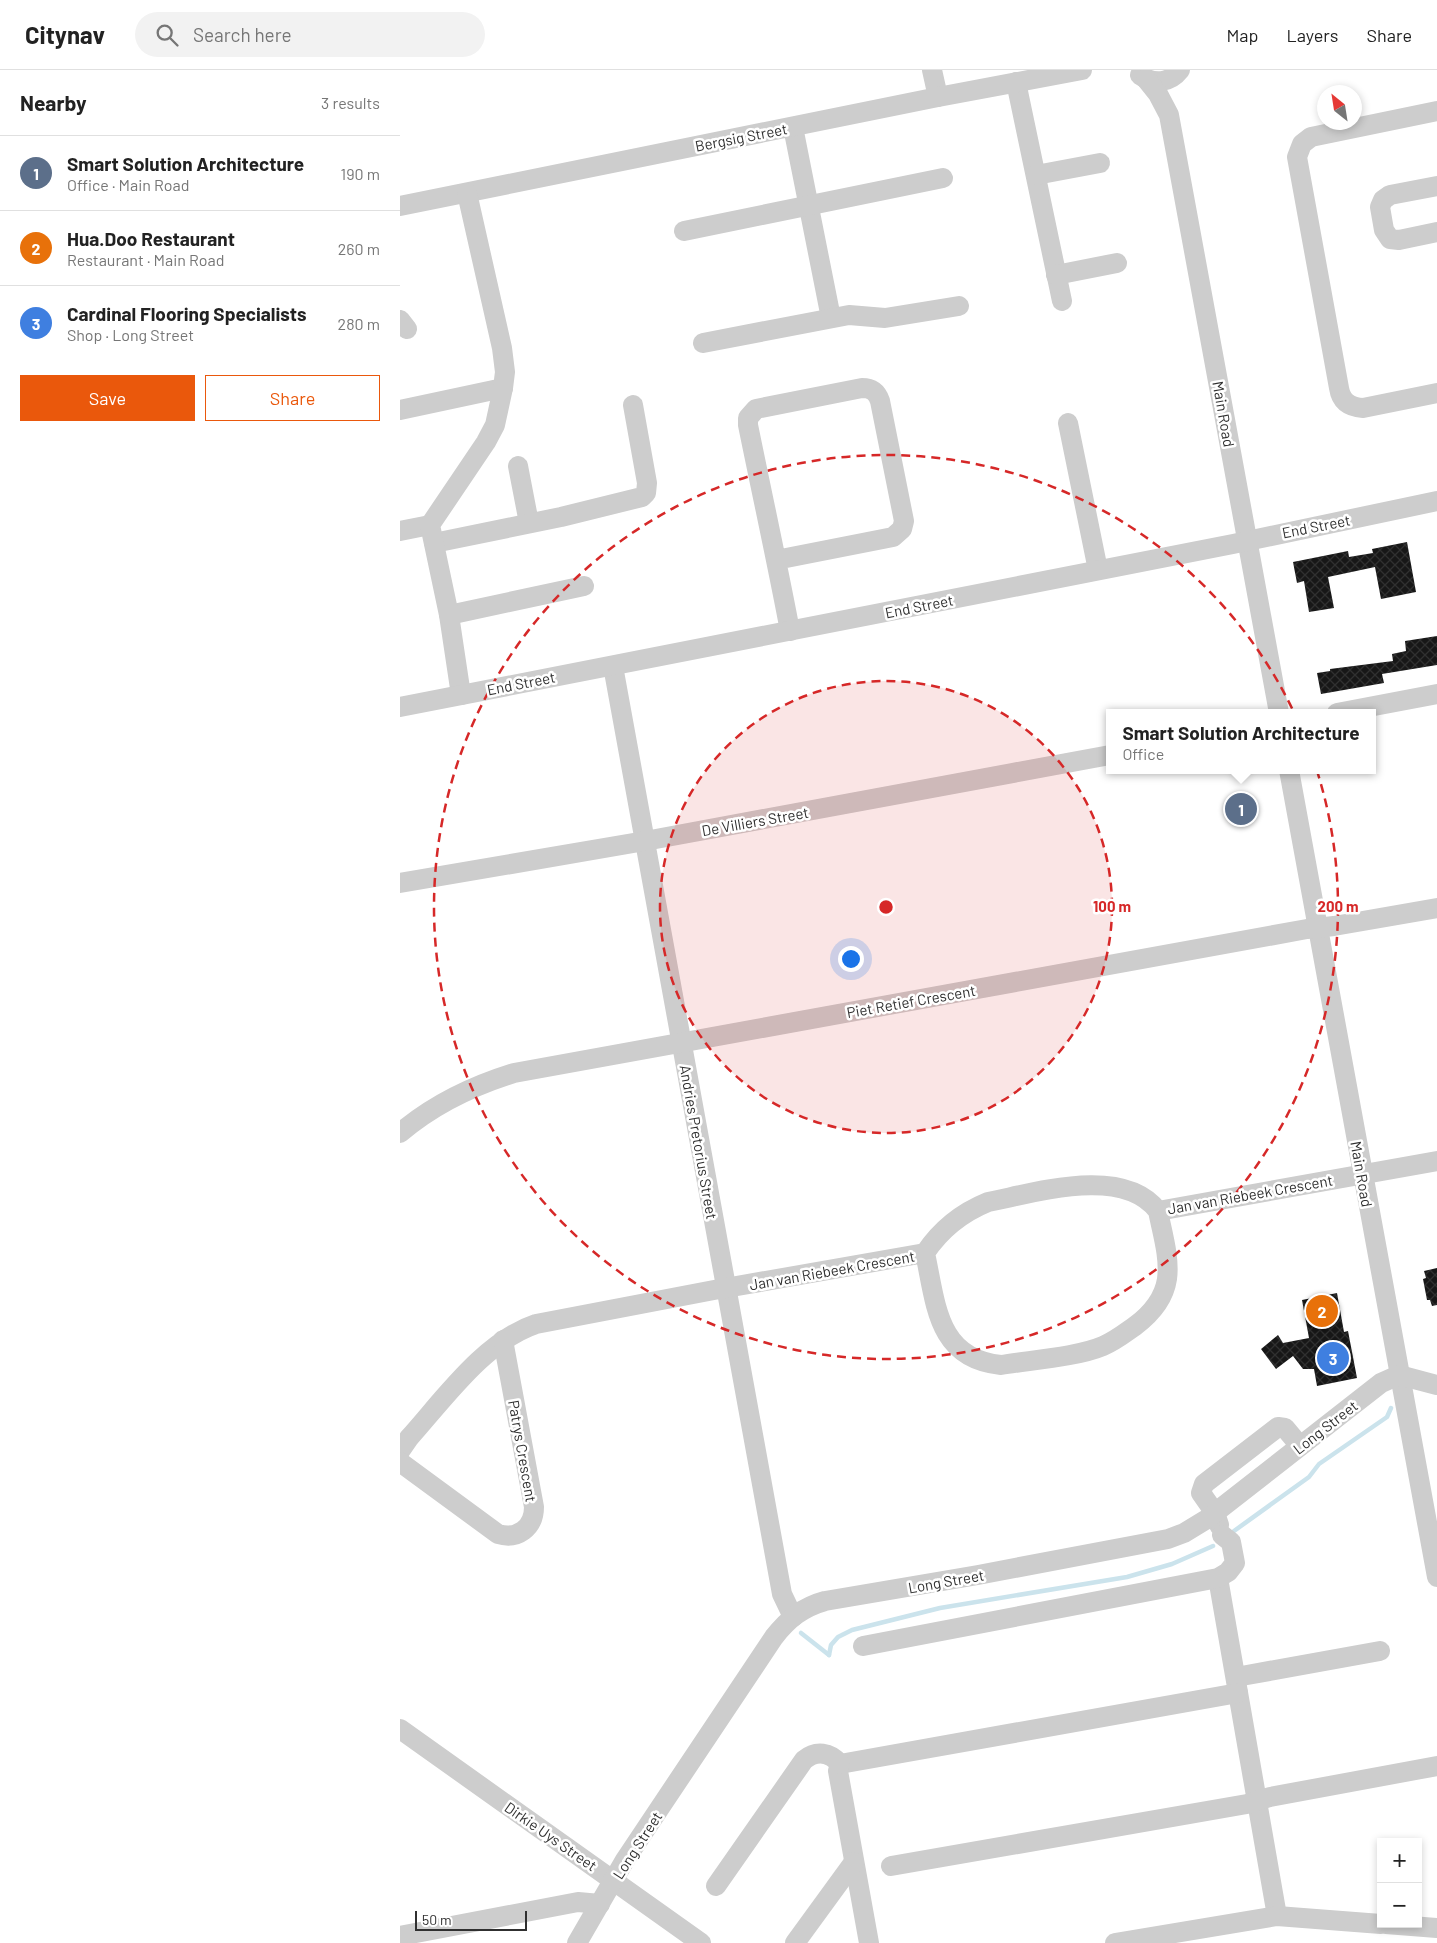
<!DOCTYPE html>
<html lang="en">
<head>
<meta charset="utf-8">
<style>
  body { margin:0; font-family:Barlow,sans-serif; background:#f2f2f2; color:#222 }
  .controls { position:absolute; right:15px; bottom:15px; display:grid; overflow:hidden; border-radius:0px; box-shadow:0 2px 8px #0003 }
  .controls button { width:45px; height:45px; display:grid; place-items:center; padding:0; border:0; border-bottom:1px solid #e0e0e0; background:#fff; color:#222; font:25px sans-serif }
  .compass { position:absolute; left:917px; top:15px; width:45px; height:45px; border-radius:50%; background:#fff; box-shadow:0 2px 8px #0003; rotate:330deg }
  .scale { position:absolute; left:15px; bottom:12px; width:112px; box-sizing:border-box; padding-left:5px; border:2px solid #303030; border-top:0; font-size:14px; line-height:18px; white-space:nowrap; color:#303030; -webkit-text-stroke:4px #fff; paint-order:stroke }
  .you { position:absolute; left:450px; top:888px; width:18px; height:18px; margin:-12px; border:4px solid #fff; border-radius:50%; background:#1a73e8; box-shadow:0 0 0 8px #1a73e833 }
  .badge { display:grid; place-items:center; width:32px; height:32px; border-radius:50%; background:#ea580c; color:#fff; font-size:16px; font-weight:700 }
  .pin { position:absolute; translate:-50% -50%; border:2px solid #fff; box-shadow:0 1px 5px #0006 }
  .popup { position:absolute; left:706px; top:639px; width:270px; height:65px; box-sizing:border-box; display:grid; place-content:center; border-radius:0px; background:#fff; filter:drop-shadow(0 1px 4px #0005); font-size:16px; white-space:nowrap; color:#767676 }
  .popup b { font-size:19px; color:#222 }
  .popup::after { content:''; position:absolute; left:50%; top:100%; margin-left:-10px; border:10px solid transparent; border-top-color:#fff }
  .list { margin:0; padding:0; list-style:none }
  h2 { display:flex; justify-content:space-between; align-items:center; height:65px; margin:0; padding:0 20px; font-size:21px }
  h2 small { font-size:16px; font-weight:400; color:#767676 }
  .list li { display:grid; grid-template-columns:32px 1fr auto; gap:15px; align-items:center; box-sizing:border-box; height:75px; padding:0 20px; border-top:1px solid #e0e0e0 }
  .list b { display:block; font-size:19px; white-space:nowrap }
  .list p { margin:0; font-size:16px; white-space:nowrap; color:#767676 }
  .list em { font-size:16px; font-style:normal; color:#767676 }
  .actions { display:flex; gap:10px; padding:15px 20px }
  .actions a { flex:1; padding:11px 0; border:1px solid #ea580c; border-radius:0px; text-align:center; font-size:18px; color:#ea580c }
  .actions .main { background:#ea580c; color:#fff }
  .icon { flex:none; width:28px; height:28px; fill:none; stroke:currentColor; stroke-width:2; stroke-linecap:round; stroke-linejoin:round }
  .map { position:relative; flex:none; width:1037px; height:1873px; overflow:hidden }
  header { display:flex; align-items:center; gap:30px; box-sizing:border-box; height:70px; padding:0 25px; background:#fff; border-bottom:1px solid #e0e0e0 }
  header strong { font-size:24px }
  nav { display:flex; gap:28px; margin-inline-start:auto; font-size:18px }
  .search { width:350px; height:45px; background:#f2f2f2; display:flex; align-items:center; gap:12px; box-sizing:border-box; padding:0 18px; border-radius:28px; color:#767676; font-size:19px }
  main { display:flex }
  aside { flex:1; background:#fff }
  .map>svg:first-child { display:block }
  .lines { fill:none; stroke-linecap:round; stroke-linejoin:round }
  .stream { stroke:#cbe3ec; stroke-width:4.5 }
  .building { fill:url(#building-cross-hatch) }
  .minor { stroke:#cdcdcd; stroke-width:20 }
  .ring { fill:none; stroke:#d62828; stroke-width:2.5; stroke-dasharray:9 6 }
  .labels { text-anchor:middle; dominant-baseline:central; stroke-width:5; stroke-linejoin:round; paint-order:stroke }
  .street-label { font-size:15px; fill:#303030; stroke:#fff }
  .centre { fill:#d62828; stroke:#fff; stroke-width:2.5 }
  .ring-label { font-size:15px; text-anchor:middle; font-weight:bold; fill:#d62828; stroke:#fff; stroke-width:5; stroke-linejoin:round; paint-order:stroke }
</style>
</head>
<body>
<header>
<strong>Citynav</strong>
<div class="search"><svg class="icon" aria-label="search" viewBox="0 0 24 24"><circle cx="10" cy="10" r="6"/><path d="M15 15l6 6"/></svg>Search here</div>
<nav><a>Map</a><a>Layers</a><a>Share</a></nav>
</header>
<main>
<aside>
<h2>Nearby<small>3 results</small></h2>
<ul class="list">
<li><span class="badge" style="background:#5c6f8a">1</span><div><b>Smart Solution Architecture</b><p>Office · Main Road</p></div><em>190 m</em></li>
<li><span class="badge" style="background:#e8710a">2</span><div><b>Hua.Doo Restaurant</b><p>Restaurant · Main Road</p></div><em>260 m</em></li>
<li><span class="badge" style="background:#3f7fe0">3</span><div><b>Cardinal Flooring Specialists</b><p>Shop · Long Street</p></div><em>280 m</em></li>
</ul>
<div class="actions"><a class="main">Save</a><a>Share</a></div>
</aside>
<div class="map">
<svg width="1037" height="1873" viewBox="0 0 1037 1873">
  <defs>
    <pattern id="building-cross-hatch" width="8" height="8" patternUnits="userSpaceOnUse" patternTransform="scale(1.25)"><rect width="8" height="8" fill="#171717"/><path d="M0 0l8 8M0 8l8-8" fill="none" stroke="#303030"/></pattern>
  </defs>
  <rect width="100%" height="100%" fill="#fff"/>
  <g class="lines">
    <g class="stream">
      <polyline points="834,1461 909,1407 919,1394 987,1347 991,1338"/>
      <polyline points="401,1563 429,1585"/>
      <polyline points="429,1585 431,1575 438,1567 452,1560 540,1538 727,1507 772,1494 813,1476"/>
    </g>
  </g>
  <g class="building">
    <polygon points="1007,472 1016,522 981,529 975,497 928,507 934,538 909,542 904,511 897,513 893,492 948,481 949,487 973,483 972,479"/>
    <polygon points="1037,566 1037,595 982,604 984,613 921,624 917,603 930,601 930,599 993,591 992,584 1006,581 1005,571"/>
    <polygon points="1037,1198 1037,1235 1032,1236 1030,1230 1027,1230 1023,1209 1026,1208 1024,1201"/>
    <polygon points="937,1223 944,1262 948,1261 957,1308 917,1316 914,1299 903,1299 893,1286 876,1299 861,1279 878,1265 883,1273 909,1268 902,1230"/>
  </g>
  <g class="lines">
    <g class="minor">
      <polyline points="532,0 538,27"/>
      <path d="M740,5c14,10 30,8 40,-5"/>
      <polyline points="746,9 758,24 769,45 879,643"/>
      <polyline points="616,12 662,231"/>
      <path d="M1037,41l-126,26 -9,7 -5,13 42,231c2,13 10,19 24,20l74,-15"/>
      <polyline points="393,57 431,248"/>
      <polyline points="636,105 700,93"/>
      <polyline points="1037,116 990,125 983,130 980,137 984,160 990,169 999,170 1037,162"/>
      <polyline points="0,136 538,27 682,0"/>
      <polyline points="284,161 543,108"/>
      <polyline points="656,205 717,193"/>
      <polyline points="0,250 7,259"/>
      <polyline points="303,273 449,245 485,248 559,236"/>
      <polyline points="0,340 103,318"/>
      <polyline points="668,353 698,500"/>
      <polyline points="118,396 129,453"/>
      <polyline points="0,461 30,455"/>
      <polyline points="34,473 161,447 242,427 246,423 247,413 233,335"/>
      <path d="M376,490l117,-23 9,-8 2,-8 -24,-120c-3,-9 -8,-13 -18,-13l-106,21 -8,9v7c14,69 29,137 42,206"/>
      <polyline points="49,545 184,516"/>
      <polyline points="213,596 382,1524 393,1547"/>
      <polyline points="61,625 49,545 30,455 86,372 95,355 103,318 105,302 102,278 67,123"/>
      <polyline points="0,637 833,474 1037,431"/>
      <polyline points="937,643 1037,624"/>
      <polyline points="889,700 1037,1507"/>
      <polyline points="0,813 245,771 710,685"/>
      <path d="M0,1063c34,-29 72,-47 114,-60l793,-144 27,-3 103,-18"/>
      <polyline points="758,1141 1037,1091"/>
      <path d="M0,1381l9,-13c35,-39 76,-97 127,-114l178,-34 211,-37c16,-24 36,-40 63,-51 47,-9 135,-37 170,9 4,21 12,46 9,68 -3,20 -16,35 -32,47 -10,7 -20,15 -32,20 -26,11 -72,14 -102,19 -64,-6 -65,-61 -76,-112"/>
      <path d="M0,1392l98,72c19,6 36,-6 36,-27l-31,-167"/>
      <polyline points="819,1455 815,1443 801,1423 804,1414 878,1357 885,1358 900,1376"/>
      <polyline points="818,1508 877,1846"/>
      <polyline points="463,1576 818,1508 828,1502 835,1493 831,1472 822,1465"/>
      <polyline points="836,1607 980,1581"/>
      <polyline points="0,1659 301,1873"/>
      <polyline points="440,1694 838,1623"/>
      <polyline points="440,1694 438,1701 469,1873"/>
      <polyline points="491,1796 847,1734 870,1727 1037,1696"/>
      <path d="M316,1816l88,-126c12,-10 26,-8 36,4"/>
      <polyline points="986,1854 1037,1858"/>
      <polyline points="0,1866 178,1832 200,1834"/>
      <path d="M177,1873l48,-83 149,-223c14,-18 29,-30 51,-36l153,-26 190,-36 16,-6 23,-14 174,-136 18,-8 38,10"/>
      <polyline points="395,1873 454,1792"/>
      <polyline points="715,1873 877,1846 981,1854"/>
    </g>
  </g>
  <circle cx="486" cy="837" r="226" fill="#d62828" fill-opacity=".12"/>
  <g class="ring">
    <circle cx="486" cy="837" r="226"/>
    <circle cx="486" cy="837" r="452"/>
  </g>
  <g class="labels">
    <g class="street-label">
      <text transform="translate(341 67) rotate(-11)">Bergsig Street</text>
      <text transform="translate(824 344) rotate(80)">Main Road</text>
      <text transform="translate(916 456) rotate(-11)">End Street</text>
      <text transform="translate(519 536) rotate(-11)">End Street</text>
      <text transform="translate(121 613) rotate(-11)">End Street</text>
      <text transform="translate(355 751) rotate(-10)">De Villiers Street</text>
      <text transform="translate(511 931) rotate(-10)">Piet Retief Crescent</text>
      <text transform="translate(299 1072) rotate(80)">Andries Pretorius Street</text>
      <text transform="translate(962 1104) rotate(80)">Main Road</text>
      <text transform="translate(850 1124) rotate(-10)">Jan van Riebeek Crescent</text>
      <text transform="translate(432 1200) rotate(-10)">Jan van Riebeek Crescent</text>
      <text transform="translate(925 1357) rotate(-38)">Long Street</text>
      <text transform="translate(123 1381) rotate(80)">Patrys Crescent</text>
      <text transform="translate(546 1511) rotate(-10)">Long Street</text>
      <text transform="translate(151 1766) rotate(35)">Dirkie Uys Street</text>
      <text transform="translate(237 1775) rotate(-57)">Long Street</text>
    </g>
  </g>
  <circle cx="486" cy="837" r="8" class="centre"/>
  <g class="ring-label">
    <text x="712" y="842">100 m</text>
    <text x="938" y="842">200 m</text>
  </g>
</svg>
<div class="controls">
<button>+</button>
<button>−</button>
</div>
<svg class="compass" viewBox="-18 -18 36 36"><path d="M0-13l5 13h-10z" fill="#e53935"/><path d="M0 13l5-13h-10z" fill="#767676"/></svg>
<div class="scale">50 m</div>
<div class="you"></div>
<div class="pin badge" style="left:841px;top:739px;background:#5c6f8a">1</div>
<div class="popup"><b>Smart Solution Architecture</b>Office</div>
<div class="pin badge" style="left:922px;top:1241px;background:#e8710a">2</div>
<div class="pin badge" style="left:933px;top:1288px;background:#3f7fe0">3</div>
</div>
</main>
</body>
</html>
